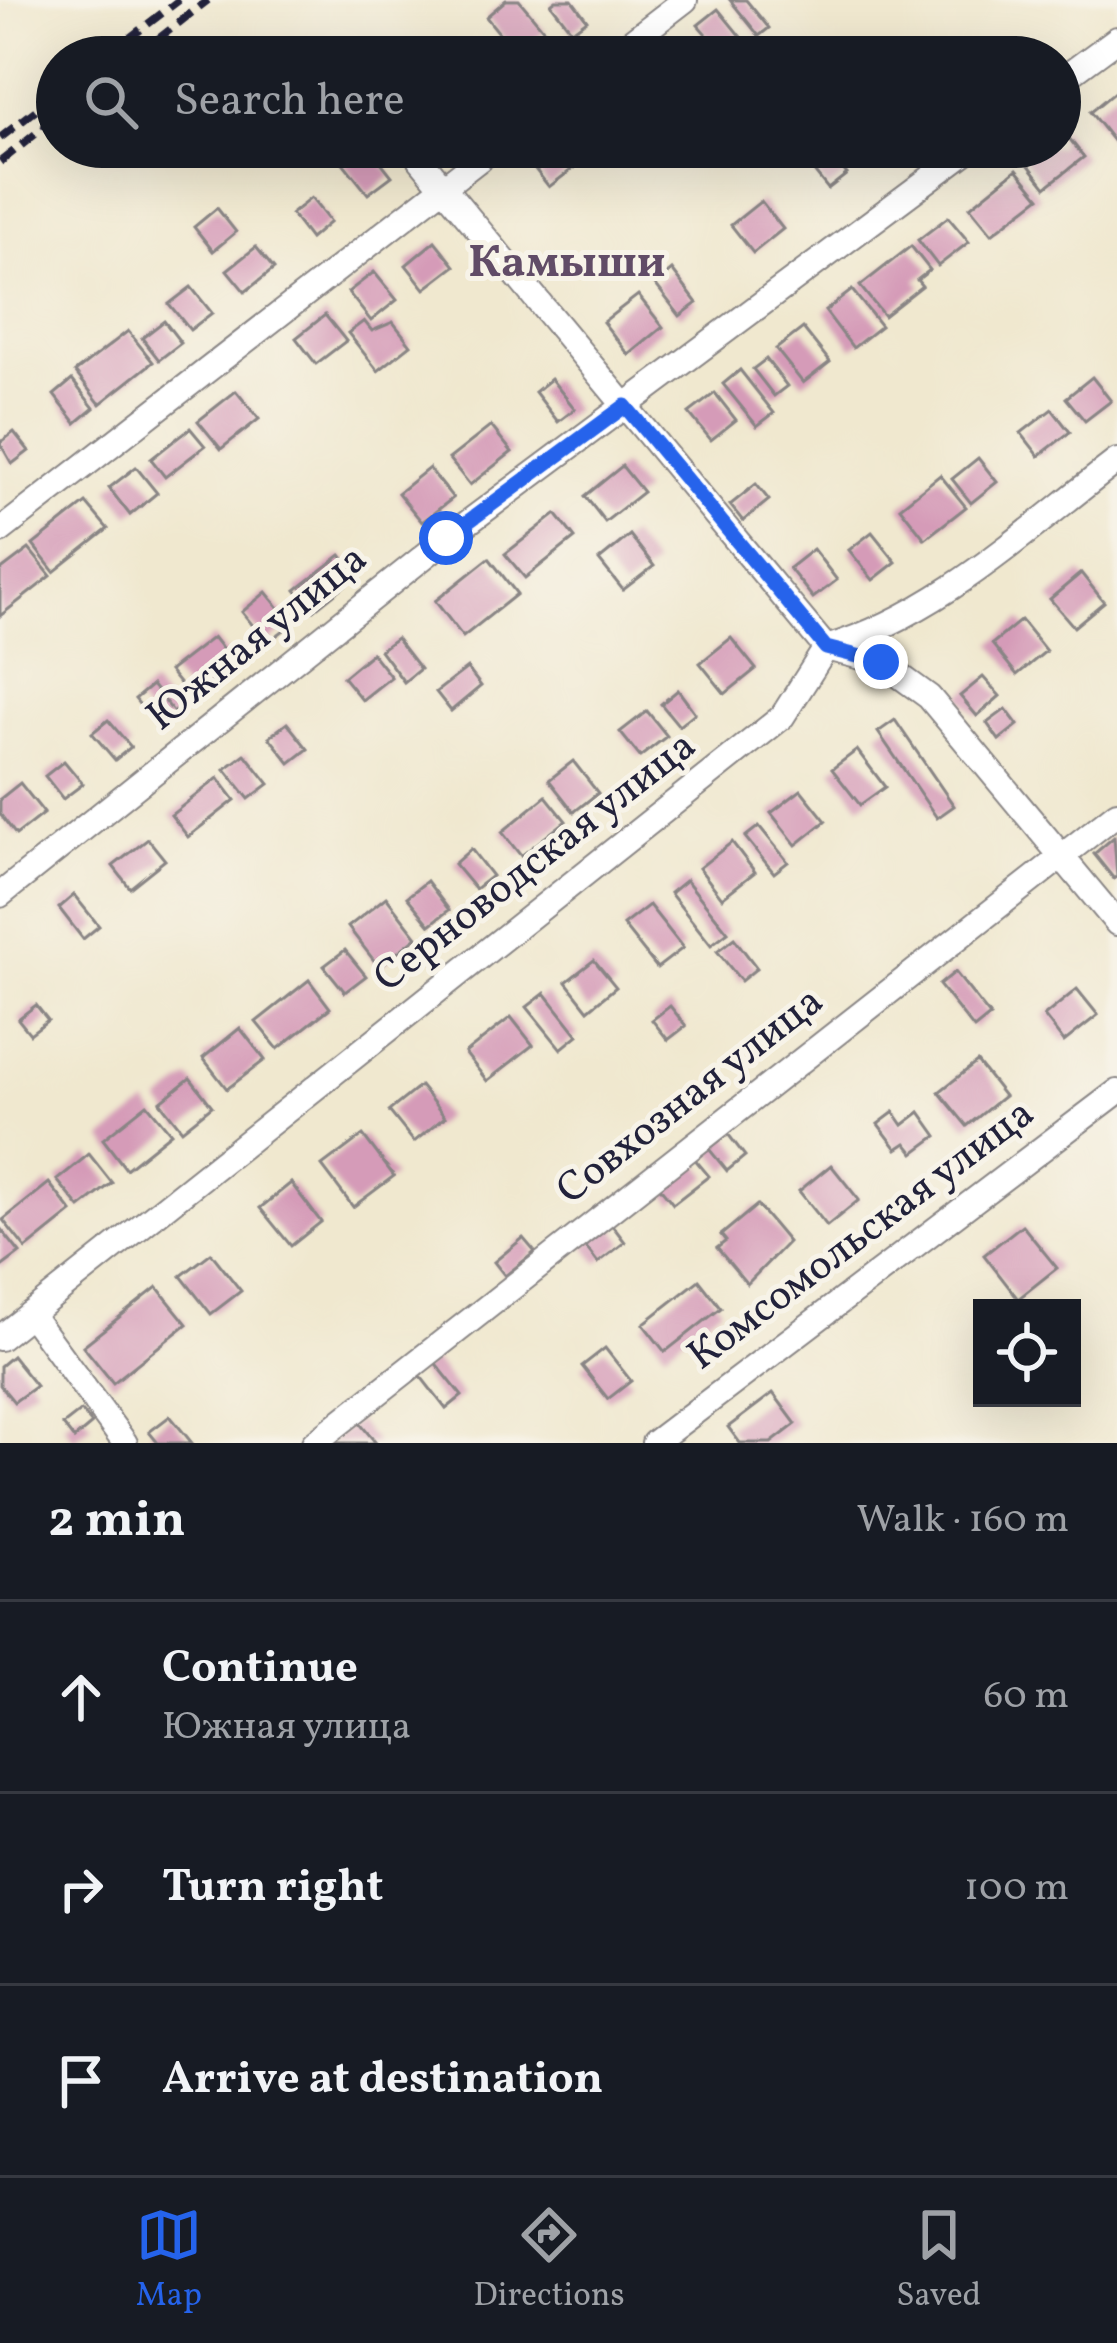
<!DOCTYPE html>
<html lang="en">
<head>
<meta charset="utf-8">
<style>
  body { margin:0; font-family:Vollkorn,serif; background:#242831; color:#f1f3f6 }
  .controls { position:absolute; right:36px; bottom:36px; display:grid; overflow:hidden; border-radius:0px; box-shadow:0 12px 48px #0002 }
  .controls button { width:108px; height:108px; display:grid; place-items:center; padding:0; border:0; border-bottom:3px solid #363941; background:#171b24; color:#f1f3f6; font:60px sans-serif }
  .stop { position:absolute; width:36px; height:36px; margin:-27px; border:9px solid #2563eb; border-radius:50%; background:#fff }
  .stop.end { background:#2563eb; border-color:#fff; box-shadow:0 3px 12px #0008 }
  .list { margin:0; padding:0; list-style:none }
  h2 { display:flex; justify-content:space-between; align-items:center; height:156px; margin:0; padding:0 48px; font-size:51px }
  h2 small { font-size:39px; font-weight:400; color:#9ea1a6 }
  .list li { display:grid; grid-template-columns:78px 1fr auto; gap:36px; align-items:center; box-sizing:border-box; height:192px; padding:0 48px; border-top:3px solid #363941 }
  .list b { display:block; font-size:45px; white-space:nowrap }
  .list p { margin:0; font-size:39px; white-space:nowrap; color:#9ea1a6 }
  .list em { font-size:39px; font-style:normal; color:#9ea1a6 }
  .icon { flex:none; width:66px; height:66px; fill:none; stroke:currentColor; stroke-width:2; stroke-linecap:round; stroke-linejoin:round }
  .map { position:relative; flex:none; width:1117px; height:1443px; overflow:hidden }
  .search { position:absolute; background:#171b24; box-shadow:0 12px 48px #0002; left:36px; right:36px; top:36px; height:132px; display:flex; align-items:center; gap:30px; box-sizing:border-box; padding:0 42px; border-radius:66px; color:#9ea1a6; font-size:45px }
  .sheet { height:732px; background:#171b24 }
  nav { display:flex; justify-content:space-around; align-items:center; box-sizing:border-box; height:168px; border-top:3px solid #363941; background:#171b24; font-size:33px; color:#9ea1a6 }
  nav a { display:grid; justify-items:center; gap:6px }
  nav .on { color:#2563eb }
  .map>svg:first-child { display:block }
  .building { fill:#d59bb8 }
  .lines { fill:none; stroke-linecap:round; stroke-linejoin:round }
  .minor-casing { stroke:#898585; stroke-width:28 }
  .minor { stroke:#fff; stroke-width:24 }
  .rail { stroke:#22223b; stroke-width:8; stroke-dasharray:18 9; stroke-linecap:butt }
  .route { stroke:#2563eb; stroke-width:15 }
  .labels { text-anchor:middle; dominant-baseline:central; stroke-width:10; stroke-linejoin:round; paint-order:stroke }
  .street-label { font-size:42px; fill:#22223b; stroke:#f7f3e8 }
  .neighbourhood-label { font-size:45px; font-weight:bold; fill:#614c67; stroke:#f7f3e8 }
</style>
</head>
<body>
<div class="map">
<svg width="1117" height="1443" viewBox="0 0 1117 1443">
  <rect width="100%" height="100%" fill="#f7f3e8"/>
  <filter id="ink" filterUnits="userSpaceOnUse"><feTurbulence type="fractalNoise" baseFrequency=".00833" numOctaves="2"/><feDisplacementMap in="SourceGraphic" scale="24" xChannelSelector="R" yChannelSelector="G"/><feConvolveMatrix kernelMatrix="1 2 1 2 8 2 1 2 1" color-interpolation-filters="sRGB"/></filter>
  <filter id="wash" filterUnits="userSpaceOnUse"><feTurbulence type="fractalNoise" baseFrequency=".004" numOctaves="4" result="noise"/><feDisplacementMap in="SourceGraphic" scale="48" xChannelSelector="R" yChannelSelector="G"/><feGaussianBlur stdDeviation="2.7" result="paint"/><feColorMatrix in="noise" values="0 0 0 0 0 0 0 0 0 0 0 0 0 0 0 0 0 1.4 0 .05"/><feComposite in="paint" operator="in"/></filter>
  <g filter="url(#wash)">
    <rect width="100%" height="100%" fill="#f0e8cf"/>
    <g id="blocks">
      <g class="building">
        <polygon points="506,0 519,0 545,31 517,55 486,17"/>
        <polygon points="556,0 572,0 587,20 572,31 551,4"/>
        <polygon points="730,0 746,0 769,28 759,36"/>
        <polygon points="718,9 745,42 726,57 698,25"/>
        <polygon points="1117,90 1117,146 1090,112"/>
        <polygon points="1060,127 1084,157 1046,187 1024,159 1039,147 1060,147"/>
        <polygon points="354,147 369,147 392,176 368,194 340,159"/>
        <polygon points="543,147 566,147 579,164 549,187 527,159"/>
        <polygon points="822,147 847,174 828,189 805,160"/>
        <polygon points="1017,169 1040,197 992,234 970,207"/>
        <polygon points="311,198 330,222 310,239 291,214"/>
        <polygon points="761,201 783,229 753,253 731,225"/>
        <polygon points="217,208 236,232 213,251 194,227"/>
        <polygon points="948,217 969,242 938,266 918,240"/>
        <polygon points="435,241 455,266 425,289 406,265"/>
        <polygon points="911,246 930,270 917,280 922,286 884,316 860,286"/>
        <polygon points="256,247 274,269 245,292 227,270"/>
        <polygon points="672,270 697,303 680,316 655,284"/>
        <polygon points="374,272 397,300 371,321 348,292"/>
        <polygon points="191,287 212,313 190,330 169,304"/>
        <polygon points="852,290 881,326 853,348 825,311"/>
        <polygon points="638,295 663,327 629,355 603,322"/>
        <polygon points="325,315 346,341 316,364 296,338"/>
        <polygon points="164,321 181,343 159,360 142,338"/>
        <polygon points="364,321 372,331 393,322 411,345 378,371 348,333"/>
        <polygon points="803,328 830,362 803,383 776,349"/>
        <polygon points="128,331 153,362 100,404 75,372"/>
        <polygon points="766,359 787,386 774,396 753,369"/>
        <polygon points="740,370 774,413 757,426 723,384"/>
        <polygon points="1092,377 1111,401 1085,421 1066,398"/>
        <polygon points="551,379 575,409 558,422 535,392"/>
        <polygon points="72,380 94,408 76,423 54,395"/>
        <polygon points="236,391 259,419 221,449 198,421"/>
        <polygon points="715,393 736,420 711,440 689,413"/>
        <polygon points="1052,409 1070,432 1039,456 1021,433"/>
        <polygon points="491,426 512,452 470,485 449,459"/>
        <polygon points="190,428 205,446 165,477 151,459"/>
        <polygon points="14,432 29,451 12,464 0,443"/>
        <polygon points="978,458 997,482 971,503 952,479"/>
        <polygon points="622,466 643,492 605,522 585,496"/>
        <polygon points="136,467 157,493 130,515 109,488"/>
        <polygon points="429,468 453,498 422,522 398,493"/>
        <polygon points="940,475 966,507 925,539 900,507"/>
        <polygon points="756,484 769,500 743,521 730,505"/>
        <polygon points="86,503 108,529 54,572 33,545"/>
        <polygon points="556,514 575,538 525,578 505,554"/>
        <polygon points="872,532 896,562 873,580 849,550"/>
        <polygon points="630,535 654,566 623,590 599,560"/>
        <polygon points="29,549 51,576 0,616 0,571"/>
        <polygon points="813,549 837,580 813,598 789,568"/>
        <polygon points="341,555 357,576 313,611 296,590"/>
        <polygon points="489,558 517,594 463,637 435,601"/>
        <polygon points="1081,573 1104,602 1074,627 1050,599"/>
        <polygon points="266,592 292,624 267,643 242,612"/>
        <polygon points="1021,620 1046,651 1017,675 992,644"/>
        <polygon points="213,637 234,664 191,698 169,671"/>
        <polygon points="396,638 420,669 404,682 380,650"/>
        <polygon points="731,638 756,669 725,694 700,663"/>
        <polygon points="372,653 391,677 362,700 343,677"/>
        <polygon points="467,668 481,686 451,711 436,692"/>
        <polygon points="983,677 1000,696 977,716 960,696"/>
        <polygon points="152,685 176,715 159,729 135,699"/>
        <polygon points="678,690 695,713 679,726 661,704"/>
        <polygon points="1006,709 1018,725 999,740 987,723"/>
        <polygon points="647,711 667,736 640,757 620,732"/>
        <polygon points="108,720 131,747 115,760 92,733"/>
        <polygon points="895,720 954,806 937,818 878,732"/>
        <polygon points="287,723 308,749 290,763 269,737"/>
        <polygon points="857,750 885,787 860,805 832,769"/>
        <polygon points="245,754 269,784 249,799 225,769"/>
        <polygon points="64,761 83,784 63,799 45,776"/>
        <polygon points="573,761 598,793 574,812 549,780"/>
        <polygon points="218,778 235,800 188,837 171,815"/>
        <polygon points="20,783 44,813 16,835 0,814 0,799"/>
        <polygon points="801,790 826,821 796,845 771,813"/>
        <polygon points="546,796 566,821 521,856 502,832"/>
        <polygon points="759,826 788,862 774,873 745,837"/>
        <polygon points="1114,837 1117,877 1114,879 1094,854"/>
        <polygon points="148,839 165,860 130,888 113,866"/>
        <polygon points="732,842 755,872 722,898 699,868"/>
        <polygon points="471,849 492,876 475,889 454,864"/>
        <polygon points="686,880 728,932 711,945 670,893"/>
        <polygon points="427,881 449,910 430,925 407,897"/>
        <polygon points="74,895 99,926 83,939 59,908"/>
        <polygon points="386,897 417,937 379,967 348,927"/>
        <polygon points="649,905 683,948 657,968 623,925"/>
        <polygon points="734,938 757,968 741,981 717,951"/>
        <polygon points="345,950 366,976 345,992 324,966"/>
        <polygon points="594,960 616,987 588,1010 566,982"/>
        <polygon points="955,972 990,1016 974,1029 939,985"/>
        <polygon points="309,980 330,1008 278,1049 256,1022"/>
        <polygon points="1077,989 1098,1015 1064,1042 1044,1016"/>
        <polygon points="545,993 578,1035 561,1049 527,1007"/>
        <polygon points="36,1005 48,1020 30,1034 18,1019"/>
        <polygon points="670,1006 686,1026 668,1040 652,1020"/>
        <polygon points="511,1017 533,1045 487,1081 465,1053"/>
        <polygon points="240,1028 265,1060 227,1089 203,1058"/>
        <polygon points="977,1062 1004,1096 967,1126 939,1092"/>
        <polygon points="190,1078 212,1106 182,1130 160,1102"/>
        <polygon points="420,1086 445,1117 414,1142 389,1111"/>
        <polygon points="147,1104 171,1133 126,1169 103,1139"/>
        <polygon points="894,1112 903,1125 920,1112 937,1136 914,1153 906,1143 897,1149 878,1124"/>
        <polygon points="728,1134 745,1156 727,1171 709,1149"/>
        <polygon points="363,1135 394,1176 353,1207 322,1166"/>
        <polygon points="89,1154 112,1183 80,1208 57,1180"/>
        <polygon points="693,1157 709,1176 673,1204 658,1185"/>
        <polygon points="831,1165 859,1200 827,1226 799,1191"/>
        <polygon points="49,1183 72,1212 26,1249 3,1220"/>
        <polygon points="291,1183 321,1222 291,1246 260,1208"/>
        <polygon points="757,1205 788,1242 747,1284 717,1248 726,1241 721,1235"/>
        <polygon points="612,1225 625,1242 598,1263 585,1246"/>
        <polygon points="1022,1225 1057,1268 1018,1299 984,1255"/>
        <polygon points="0,1228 20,1253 0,1268"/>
        <polygon points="523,1238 535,1252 505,1276 494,1262"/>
        <polygon points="211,1253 241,1291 211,1314 181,1276"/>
        <polygon points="699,1280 721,1308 665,1352 643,1324"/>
        <polygon points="157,1287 187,1324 113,1383 83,1346"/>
        <polygon points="605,1348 631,1381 608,1399 582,1366"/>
        <polygon points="12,1356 36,1386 14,1402 0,1385 0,1366"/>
        <polygon points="433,1360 462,1396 446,1409 418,1373"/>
        <polygon points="773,1393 796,1424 771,1443 740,1443 728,1427"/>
        <polygon points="81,1411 92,1424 74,1439 63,1425"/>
        <polygon points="170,1416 192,1443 158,1443 149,1432"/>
        <polygon points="358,1421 376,1443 330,1443"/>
      </g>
    </g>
  </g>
  <g filter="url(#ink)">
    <use href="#blocks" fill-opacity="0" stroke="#898585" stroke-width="3"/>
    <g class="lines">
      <g class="minor-casing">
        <g id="minor">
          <polyline points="333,56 334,57"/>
          <polyline points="611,57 685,0"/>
          <polyline points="1060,81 1117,39"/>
          <polyline points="410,147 826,648 881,662 929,697 1117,923"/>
          <polyline points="0,531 495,147"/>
          <polyline points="0,895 446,539 972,147"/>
          <polyline points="30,1314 125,1443"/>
          <path d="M0,1338l782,-621 44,-69c112,-33 199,-117 291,-187"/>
          <polyline points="314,1443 1117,813"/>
          <polyline points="654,1443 1117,1092"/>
        </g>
      </g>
      <use href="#minor" class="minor"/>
      <g class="rail">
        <polyline points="105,57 179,0"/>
        <polyline points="135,57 208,0"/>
        <polyline points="0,138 57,94"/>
        <polyline points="0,162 57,117"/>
      </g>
    </g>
  </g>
  <g class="lines" filter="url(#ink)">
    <polyline class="route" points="446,538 625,406 826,648 881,662"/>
  </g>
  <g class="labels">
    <g class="street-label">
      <text transform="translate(258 639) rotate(-39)">Южная улица</text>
      <text transform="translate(536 863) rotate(-38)">Серноводская улица</text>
      <text transform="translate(691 1097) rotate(-38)">Совхозная улица</text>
      <text transform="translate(862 1236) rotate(-37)">Комсомольская улица</text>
    </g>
    <g class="neighbourhood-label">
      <text x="567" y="264">Камыши</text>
    </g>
  </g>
</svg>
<div class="controls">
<button><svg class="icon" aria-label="locate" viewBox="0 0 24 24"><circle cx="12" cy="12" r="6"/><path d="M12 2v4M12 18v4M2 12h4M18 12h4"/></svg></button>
</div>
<div class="stop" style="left:446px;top:538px"></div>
<div class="stop end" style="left:881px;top:662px"></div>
<div class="search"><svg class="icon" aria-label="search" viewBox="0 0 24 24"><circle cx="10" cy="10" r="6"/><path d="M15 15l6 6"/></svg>Search here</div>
</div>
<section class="sheet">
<h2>2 min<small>Walk · 160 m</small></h2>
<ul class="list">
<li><svg class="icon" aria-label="ahead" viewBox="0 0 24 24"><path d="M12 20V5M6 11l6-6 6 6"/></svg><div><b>Continue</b><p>Южная улица</p></div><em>60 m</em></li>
<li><svg class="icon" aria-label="right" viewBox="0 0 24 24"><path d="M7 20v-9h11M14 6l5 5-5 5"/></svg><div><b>Turn right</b></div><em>100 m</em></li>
<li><svg class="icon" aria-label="arrive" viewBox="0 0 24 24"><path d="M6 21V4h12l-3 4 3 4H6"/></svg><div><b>Arrive at destination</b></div></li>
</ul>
</section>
<nav>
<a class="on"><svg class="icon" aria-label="map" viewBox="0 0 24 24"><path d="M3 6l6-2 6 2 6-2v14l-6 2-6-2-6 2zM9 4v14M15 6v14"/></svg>Map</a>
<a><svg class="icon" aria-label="directions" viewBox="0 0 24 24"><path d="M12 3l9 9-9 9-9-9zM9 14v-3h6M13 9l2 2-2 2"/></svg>Directions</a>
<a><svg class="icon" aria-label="saved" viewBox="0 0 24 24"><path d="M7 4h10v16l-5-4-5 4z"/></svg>Saved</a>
</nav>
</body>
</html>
